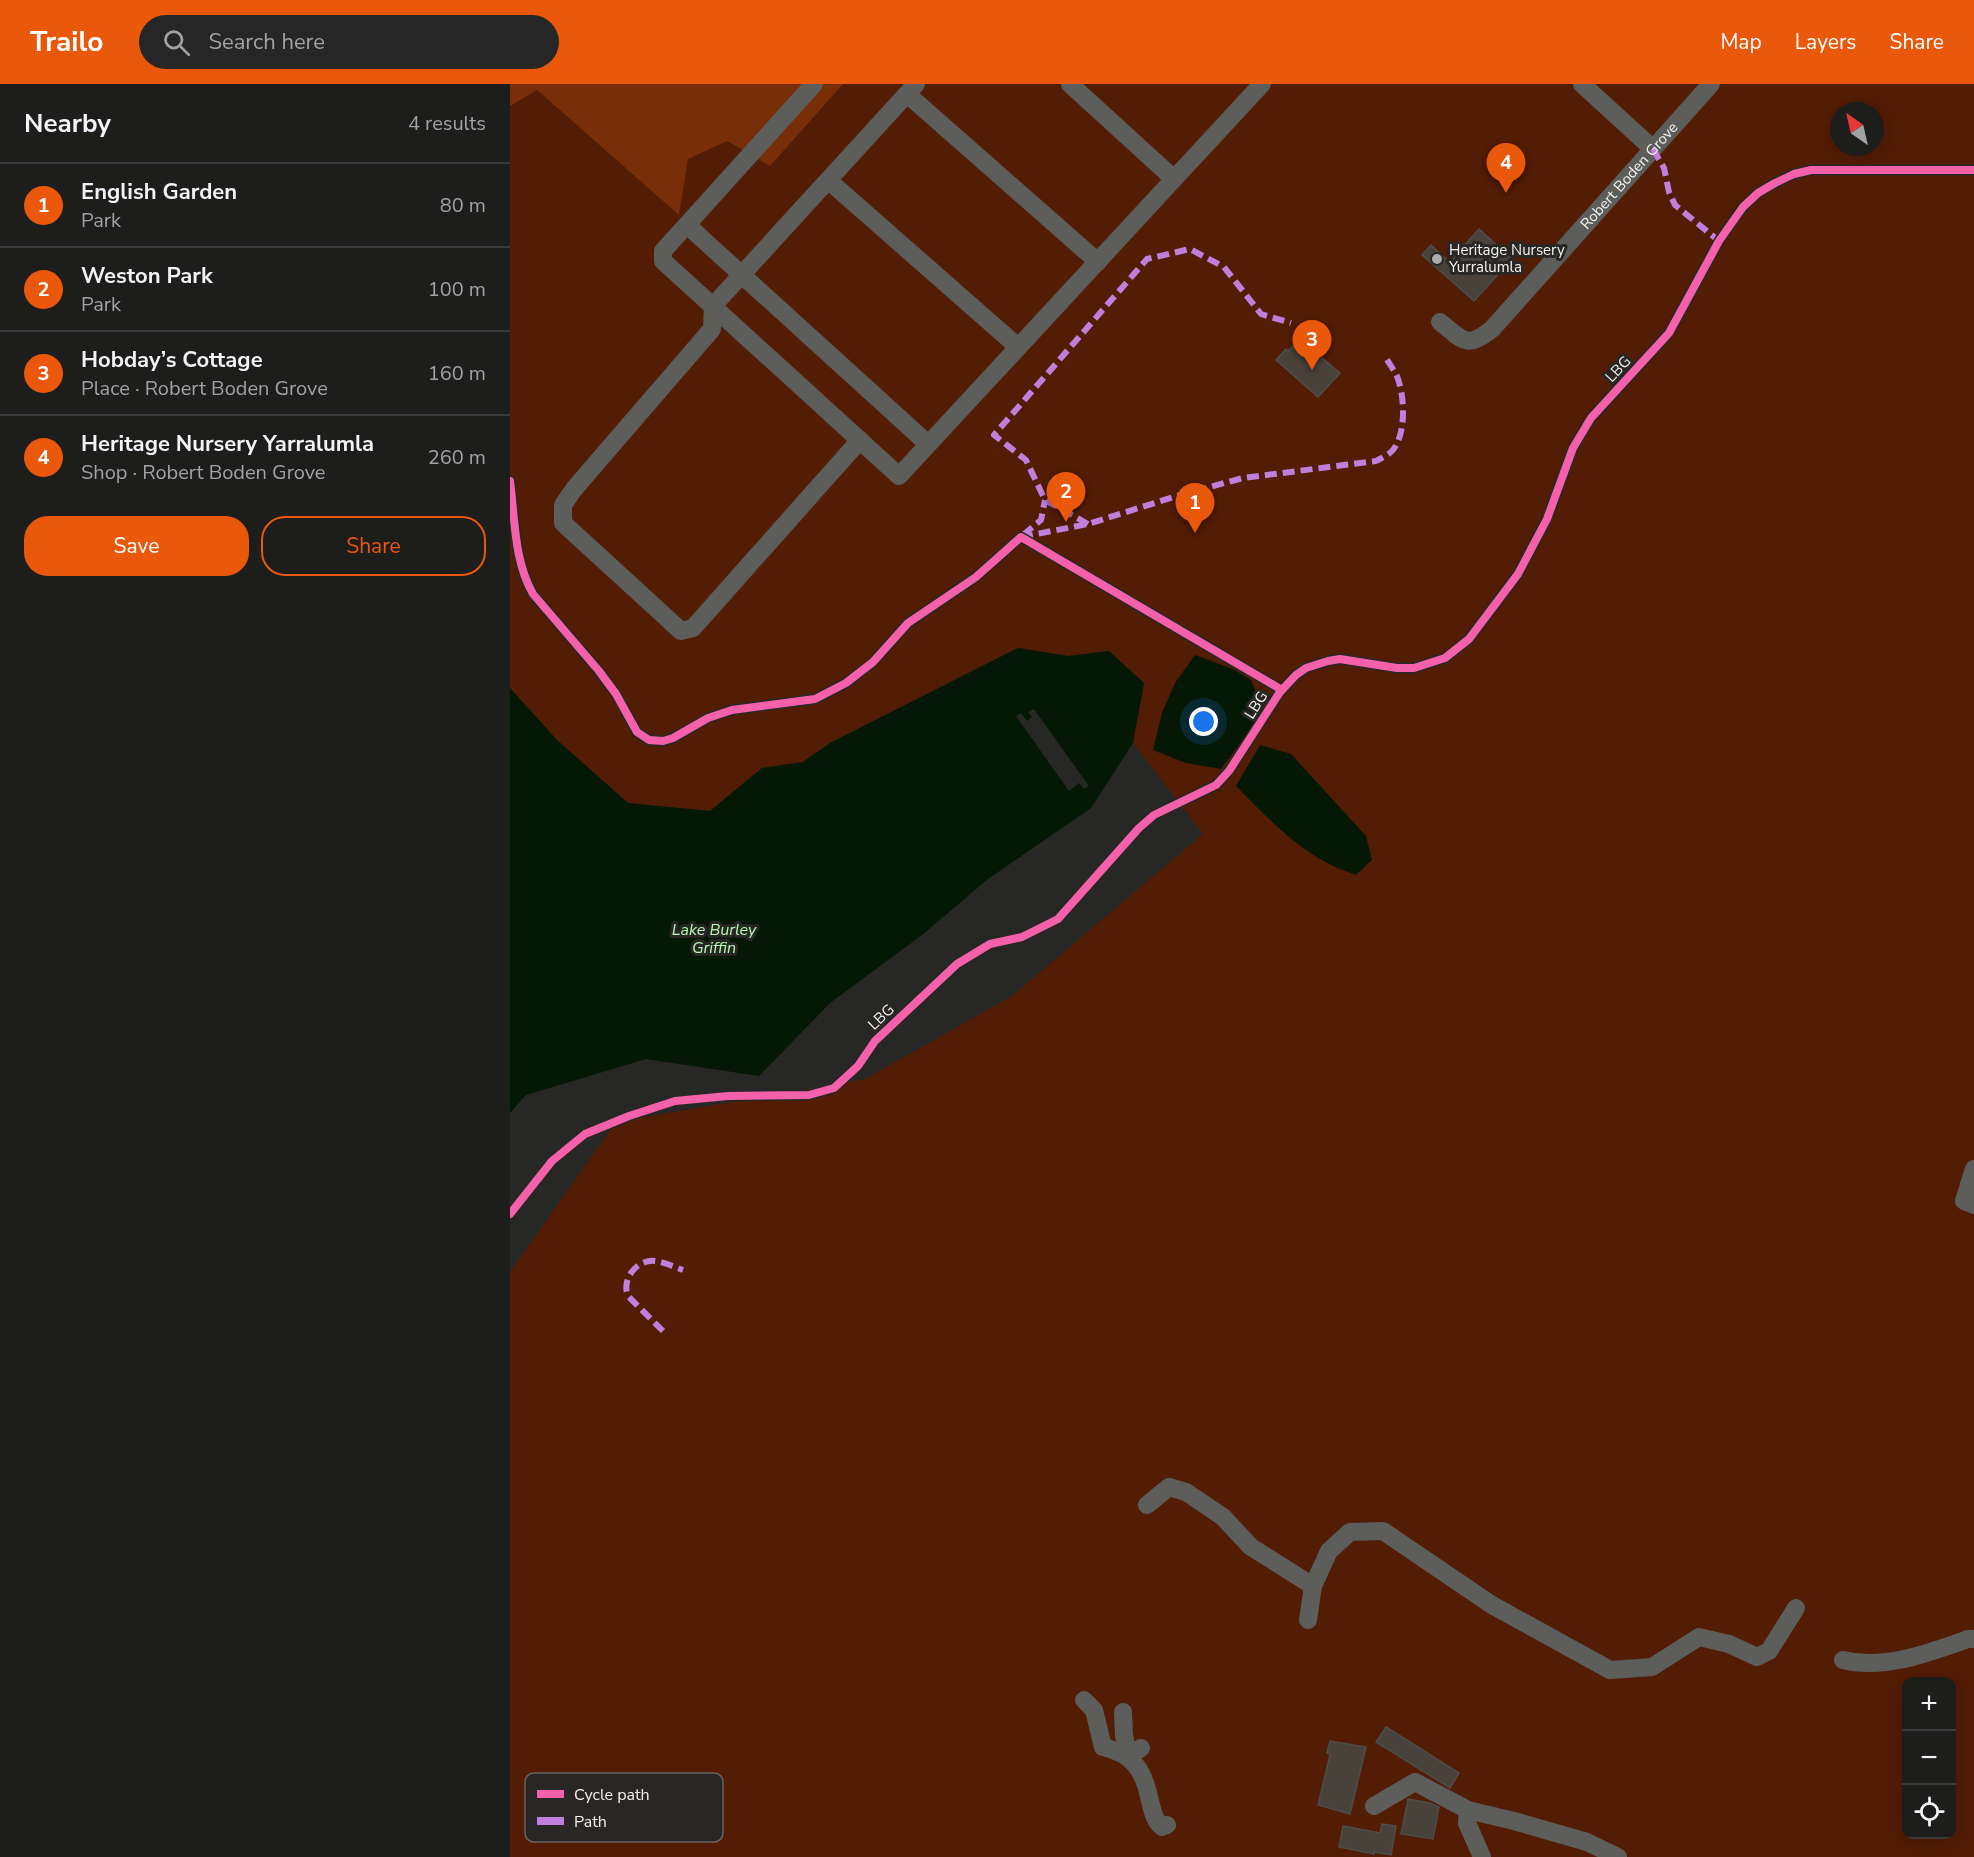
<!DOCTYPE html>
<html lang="en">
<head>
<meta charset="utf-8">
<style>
  body { margin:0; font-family:"Nunito Sans",sans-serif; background:#252625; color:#f1f3f6 }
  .controls { position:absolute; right:18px; bottom:18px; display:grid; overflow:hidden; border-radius:12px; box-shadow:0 3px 15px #0003 }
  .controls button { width:54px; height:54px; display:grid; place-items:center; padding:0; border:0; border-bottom:2px solid #3b3b3b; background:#1d1d1c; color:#f1f3f6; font:30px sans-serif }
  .compass { position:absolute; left:1320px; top:18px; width:54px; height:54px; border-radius:50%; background:#1d1d1c; box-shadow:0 3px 15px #0003; rotate:326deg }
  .you { position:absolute; left:694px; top:638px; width:21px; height:21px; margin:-15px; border:4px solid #fff; border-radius:50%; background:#1a73e8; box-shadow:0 0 0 9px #1a73e833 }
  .badge { display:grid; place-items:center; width:39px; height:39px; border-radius:50%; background:#ea580c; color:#fff; font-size:20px; font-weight:700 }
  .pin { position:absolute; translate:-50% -50px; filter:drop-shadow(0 2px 3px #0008) }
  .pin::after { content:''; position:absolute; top:32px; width:21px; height:18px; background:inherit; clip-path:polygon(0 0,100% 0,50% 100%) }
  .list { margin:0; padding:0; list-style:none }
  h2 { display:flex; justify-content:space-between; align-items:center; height:78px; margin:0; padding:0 24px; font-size:26px }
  h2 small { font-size:20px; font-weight:400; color:#a0a2a3 }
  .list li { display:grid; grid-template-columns:39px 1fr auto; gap:18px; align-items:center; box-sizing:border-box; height:84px; padding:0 24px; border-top:2px solid #3b3b3b }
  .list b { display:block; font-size:22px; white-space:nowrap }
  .list p { margin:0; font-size:20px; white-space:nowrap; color:#a0a2a3 }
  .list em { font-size:20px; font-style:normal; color:#a0a2a3 }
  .actions { display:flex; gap:12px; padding:18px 24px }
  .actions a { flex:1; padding:14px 0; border:2px solid #ea580c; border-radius:24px; text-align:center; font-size:21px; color:#ea580c }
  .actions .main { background:#ea580c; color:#fff }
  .icon { flex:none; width:33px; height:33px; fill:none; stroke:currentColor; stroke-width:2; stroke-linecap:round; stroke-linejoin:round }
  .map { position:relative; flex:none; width:1464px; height:1773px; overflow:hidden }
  header { display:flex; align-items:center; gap:36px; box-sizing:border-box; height:84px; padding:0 30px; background:#ea580c; color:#fff }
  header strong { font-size:28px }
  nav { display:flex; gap:33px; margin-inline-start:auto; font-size:21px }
  .search { width:420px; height:54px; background:#252625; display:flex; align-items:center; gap:15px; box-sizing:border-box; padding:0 21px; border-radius:33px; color:#a0a2a3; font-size:22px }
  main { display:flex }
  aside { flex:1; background:#1d1d1c }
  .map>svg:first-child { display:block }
  .green { fill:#531c05; fill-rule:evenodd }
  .forest { fill:#772e09 }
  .water { fill:#051705 }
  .pier { fill:#272726 }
  .building { fill:#49423b; stroke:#4d4d4c; stroke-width:1.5 }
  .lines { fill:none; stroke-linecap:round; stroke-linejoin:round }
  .minor { stroke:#5d5d5c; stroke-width:18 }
  .quiet { stroke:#c07fdc; stroke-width:6; stroke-dasharray:12 6; stroke-linecap:butt }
  .cycleway-casing { stroke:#282725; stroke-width:11 }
  .cycleway { stroke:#f560ab; stroke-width:8 }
  .poi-dot { fill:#acabaa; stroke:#282725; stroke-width:2 }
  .labels { text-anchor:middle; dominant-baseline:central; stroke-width:6; stroke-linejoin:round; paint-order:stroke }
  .street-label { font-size:15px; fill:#f3f2f1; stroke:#282725 }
  .poi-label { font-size:15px; fill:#f3f2f1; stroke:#282725; text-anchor:start }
  .water-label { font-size:16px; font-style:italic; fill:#b2faae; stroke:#282725 }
  .key { fill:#282725; stroke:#656462; stroke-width:1.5 }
  .key-label { font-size:16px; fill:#f3f2f1 }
</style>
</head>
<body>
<header>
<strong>Trailo</strong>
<div class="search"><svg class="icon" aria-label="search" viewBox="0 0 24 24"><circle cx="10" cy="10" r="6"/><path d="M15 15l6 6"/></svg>Search here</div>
<nav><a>Map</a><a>Layers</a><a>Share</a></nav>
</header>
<main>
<aside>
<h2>Nearby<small>4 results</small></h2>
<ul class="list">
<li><span class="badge">1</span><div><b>English Garden</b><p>Park</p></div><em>80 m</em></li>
<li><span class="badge">2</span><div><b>Weston Park</b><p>Park</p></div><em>100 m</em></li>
<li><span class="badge">3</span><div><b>Hobday’s Cottage</b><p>Place · Robert Boden Grove</p></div><em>160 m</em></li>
<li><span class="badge">4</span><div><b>Heritage Nursery Yarralumla</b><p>Shop · Robert Boden Grove</p></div><em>260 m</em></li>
</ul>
<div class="actions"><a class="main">Save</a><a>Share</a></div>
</aside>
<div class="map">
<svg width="1464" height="1773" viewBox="0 0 1464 1773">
  <rect width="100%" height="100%" fill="#272726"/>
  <path class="green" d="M0,0h1464v1773h-1464v-585l106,-150 249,-43 147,-83 191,-162 -70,-91 11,-60 -35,-32 -41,5 -50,-8 -188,95 -27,19 -41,6 -52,43 -82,-8 -71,-63 -47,-52zM1329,27h36v36h-36zM1396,1598h46v152h-46z"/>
  <polygon class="forest" points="0,0 333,0 260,82 217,57 178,75 169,131 27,6 0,22"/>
  <g class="water">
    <polygon points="508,564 558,572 599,567 634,599 623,659 581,724 478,795 412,851 320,919 249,992 136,975 16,1011 0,1029 0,604 47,656 118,719 200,727 252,684 293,678 320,659"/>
    <polygon points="685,571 723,585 741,596 751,622 745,639 711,685 676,679 643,666 652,629 665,599"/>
    <path d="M750,661l31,9 75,82 6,24 -16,15c-52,-17 -82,-51 -120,-89z"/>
  </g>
  <polygon class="pier" points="524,625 579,702 574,705 569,699 559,707 506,632 511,629 517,637 522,633 518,628"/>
  <g class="building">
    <polygon points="969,145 1002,175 964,217 912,171 921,161 939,178"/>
    <polygon points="784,261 804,279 810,272 830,289 808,313 766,276 776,265 778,267"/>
    <polygon points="876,1643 949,1689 940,1704 866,1658"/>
    <polygon points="820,1657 856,1663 840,1730 808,1721 820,1671 817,1669"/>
    <polygon points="898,1715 920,1719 929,1723 923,1755 891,1750"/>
    <polygon points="872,1740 886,1742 881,1771 864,1768 864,1770 829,1763 833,1742 870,1749"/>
  </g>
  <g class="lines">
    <g class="minor">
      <polyline points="304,0 153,167 153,177 389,392 664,95 560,0"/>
      <polyline points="1072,0 1143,65"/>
      <polyline points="397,10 588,178"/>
      <polyline points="664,95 752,0"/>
      <polyline points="318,96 508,263"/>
      <polyline points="177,141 418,360"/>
      <path id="s1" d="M930,238c23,18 26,28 52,7l219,-245"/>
      <polyline points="350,356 183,544 171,547 53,439 53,421 64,405 202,245 203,222 406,0"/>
      <polyline points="1464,1085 1454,1117 1464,1121"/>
      <polyline points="637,1421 659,1403 676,1408 713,1433 741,1463 803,1502 798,1536"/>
      <polyline points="803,1502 819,1467 840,1448 873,1447 982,1521 1100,1586 1142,1583 1189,1553 1219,1560 1247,1573 1259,1567 1286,1524"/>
      <path d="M1333,1576c41,10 86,-7 125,-21h6"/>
      <path d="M574,1616l10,10 9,37c31,7 41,24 47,54 3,11 4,19 12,26l5,-2"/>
      <polyline points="613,1628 614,1651 618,1672 631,1664"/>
      <polyline points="864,1722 905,1698 958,1726 1004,1737 1077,1758 1108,1773"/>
      <polyline points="958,1726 957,1739 972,1773"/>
    </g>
    <g class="quiet">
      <polyline points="1143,65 1154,84 1159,108 1165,121 1209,157"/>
      <polyline points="578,440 535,416 516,376 484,351 637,175 680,165 714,183 751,230 781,239"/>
      <polyline points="513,451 531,436 535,416"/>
      <path d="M511,453l67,-13 92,-29 63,-17 133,-17c5,-3 11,-5 16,-10 15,-16 13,-58 4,-77 -3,-5 -7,-11 -10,-16"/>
      <path d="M153,1247l-35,-35c-7,-17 9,-37 27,-35 9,1 19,6 28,9"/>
    </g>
    <g class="cycleway-casing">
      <g id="cycleway">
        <path d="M0,397c5,38 4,80 23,113l66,77 17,23 21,38 12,8 14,1 10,-3 35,-20 24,-8 83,-11 31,-16 27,-21 35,-39 68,-46 45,-40 261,153"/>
        <polyline points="0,1130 42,1077 75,1050 119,1032 165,1017 218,1012 299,1011 324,1004 348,982 365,957 447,880 480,860 512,853 548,835 629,744 644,731 706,701 719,687 770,608 786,591 796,584 818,577 830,575 887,584 904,584 935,574 959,555 1008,490 1037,435 1063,364 1081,334 1159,249 1209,157 1233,123 1248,109 1265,99 1284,90 1301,86 1464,86"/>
      </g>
    </g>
    <use href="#cycleway" class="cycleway"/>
  </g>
  <circle class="poi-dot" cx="927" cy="175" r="6"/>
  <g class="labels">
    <g class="street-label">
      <text stroke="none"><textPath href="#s1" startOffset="267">Robert Boden Grove</textPath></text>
      <text transform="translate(1108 285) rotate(-47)">LBG</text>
      <text transform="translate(746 621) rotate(-58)">LBG</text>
      <text transform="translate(371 933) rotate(-44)">LBG</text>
    </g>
    <g class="poi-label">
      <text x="939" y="166">Heritage Nursery<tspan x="939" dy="17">Yurralumla</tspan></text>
    </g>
    <g class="water-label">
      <text x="204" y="846">Lake Burley<tspan x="204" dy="18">Griffin</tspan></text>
    </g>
  </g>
  <rect x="15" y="1689" width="198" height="69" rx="9" class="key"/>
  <rect x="27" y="1706" width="27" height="8" fill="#f560ab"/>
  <rect x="27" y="1733" width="27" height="8" fill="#c07fdc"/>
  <g class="key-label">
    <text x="64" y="1716">Cycle path</text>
    <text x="64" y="1743">Path</text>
  </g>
</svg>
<div class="controls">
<button>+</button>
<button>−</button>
<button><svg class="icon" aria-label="locate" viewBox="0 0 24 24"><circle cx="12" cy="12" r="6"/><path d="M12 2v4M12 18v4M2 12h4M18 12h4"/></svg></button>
</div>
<svg class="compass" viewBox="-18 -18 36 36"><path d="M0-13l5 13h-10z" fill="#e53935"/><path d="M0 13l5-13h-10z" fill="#a0a2a3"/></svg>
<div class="you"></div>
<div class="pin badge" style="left:685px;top:449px">1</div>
<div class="pin badge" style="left:556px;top:438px">2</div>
<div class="pin badge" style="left:802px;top:286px">3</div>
<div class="pin badge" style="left:996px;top:109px">4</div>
</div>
</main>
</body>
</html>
